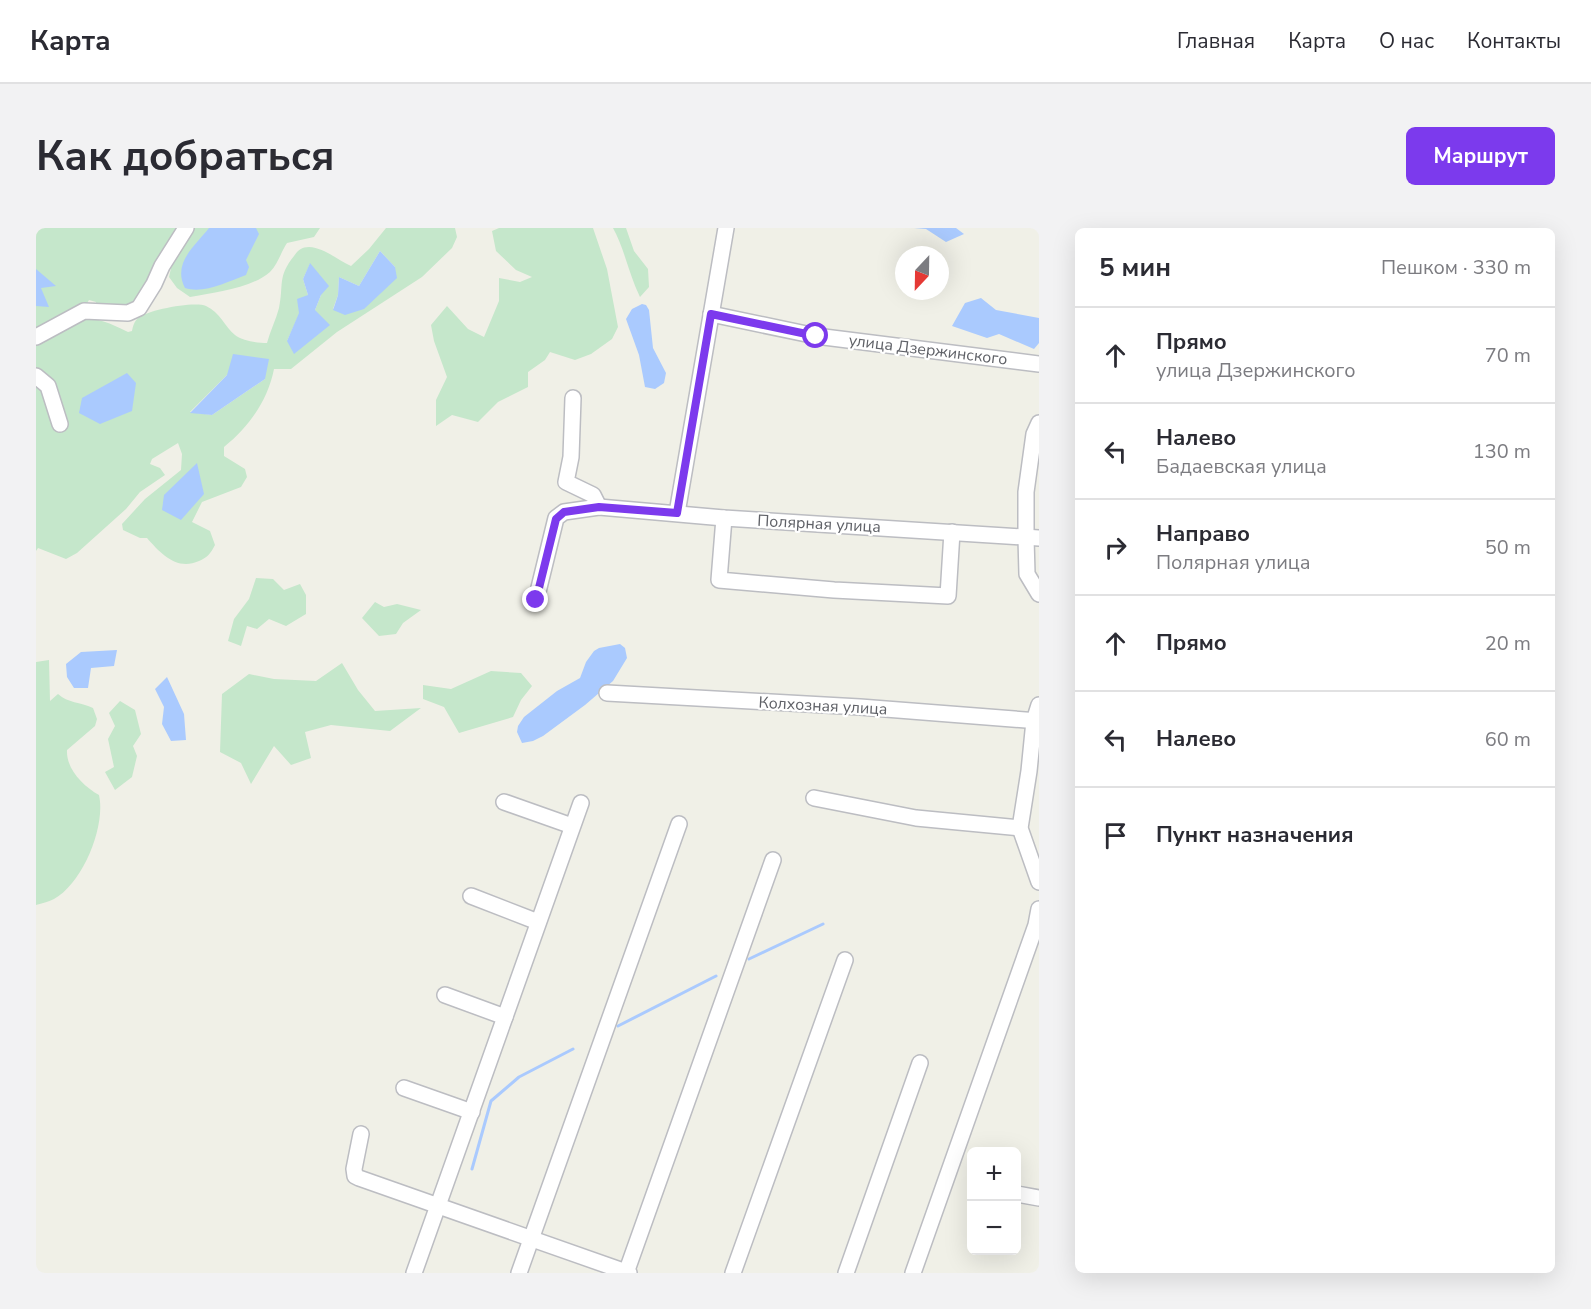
<!DOCTYPE html>
<html lang="ru">
<head>
<meta charset="utf-8">
<style>
  body { margin:0; font-family:"Nunito Sans",sans-serif; background:#f2f2f3; color:#2b2b33 }
  .controls { position:absolute; right:18px; bottom:18px; display:grid; overflow:hidden; border-radius:9px; box-shadow:0 6px 24px #0002 }
  .controls button { width:54px; height:54px; display:grid; place-items:center; padding:0; border:0; border-bottom:2px solid #e1e1e2; background:#fff; color:#2b2b33; font:30px sans-serif }
  .compass { position:absolute; left:859px; top:18px; width:54px; height:54px; border-radius:50%; background:#fff; box-shadow:0 6px 24px #0002; rotate:202deg }
  .stop { position:absolute; width:18px; height:18px; margin:-14px; border:4px solid #7c3aed; border-radius:50%; background:#fff }
  .stop.end { background:#7c3aed; border-color:#fff; box-shadow:0 2px 6px #0008 }
  .list { margin:0; padding:0; list-style:none }
  h2 { display:flex; justify-content:space-between; align-items:center; height:78px; margin:0; padding:0 24px; font-size:26px }
  h2 small { font-size:20px; font-weight:400; color:#7c7c81 }
  .list li { display:grid; grid-template-columns:39px 1fr auto; gap:18px; align-items:center; box-sizing:border-box; height:96px; padding:0 24px; border-top:2px solid #e1e1e2 }
  .list b { display:block; font-size:22px; white-space:nowrap }
  .list p { margin:0; font-size:20px; white-space:nowrap; color:#7c7c81 }
  .list em { font-size:20px; font-style:normal; color:#7c7c81 }
  .icon { flex:none; width:33px; height:33px; fill:none; stroke:currentColor; stroke-width:2; stroke-linecap:round; stroke-linejoin:round }
  .map { position:relative; flex:none; width:1003px; height:1045px; overflow:hidden; border-radius:9px }
  header { display:flex; align-items:center; gap:36px; box-sizing:border-box; height:84px; padding:0 30px; background:#fff; border-bottom:2px solid #e1e1e2 }
  header strong { font-size:28px }
  nav { display:flex; gap:33px; margin-inline-start:auto; font-size:21px }
  .intro { display:flex; align-items:center; justify-content:space-between; box-sizing:border-box; height:144px; padding:0 36px }
  h1 { margin:0; font-size:42px }
  .button { padding:15px 27px; border-radius:9px; background:#7c3aed; color:#fff; font-size:21px; font-weight:700 }
  main { display:flex; gap:36px; padding:0 36px }
  aside { flex:1; background:#fff; border-radius:9px; box-shadow:0 6px 24px #0002 }
  .map>svg:first-child { display:block }
  .green { fill:#c5e7cb; fill-rule:evenodd }
  .water { fill:#aacafe }
  .lines { fill:none; stroke-linecap:round; stroke-linejoin:round }
  .stream { stroke:#aacafe; stroke-width:3 }
  .minor-casing { stroke:#bcbdc2; stroke-width:18 }
  .minor { stroke:#fff; stroke-width:15 }
  .route { stroke:#7c3aed; stroke-width:8 }
  .labels { text-anchor:middle; dominant-baseline:central; stroke-width:4.5; stroke-linejoin:round; paint-order:stroke }
  .street-label { font-size:16px; fill:#5f6167; stroke:#fff }
</style>
</head>
<body>
<header>
<strong>Карта</strong>
<nav><a>Главная</a><a>Карта</a><a>О нас</a><a>Контакты</a></nav>
</header>
<div class="intro"><h1>Как добраться</h1><a class="button">Маршрут</a></div>
<main>
<div class="map">
<svg width="1003" height="1045" viewBox="0 0 1003 1045">
  <rect width="100%" height="100%" fill="#f0f0e7"/>
  <g class="green">
    <path d="M0,0h284l-6,9 -27,6c-6,9 -9,21 -17,29 -18,16 -56,21 -80,25l-13,-9 -8,-11 3,-13 -10,-8 -32,55h-33l-1,-9 -7,-2 -6,10 -47,21z"/>
    <path d="M350,0h69l2,9 -5,11 -30,29 -85,55 -46,37h-17c-6,31 -25,58 -50,78v9l21,13 2,8 -6,10 -39,15 -10,20 18,9 5,14c-4,8 -8,13 -16,16 -22,10 -38,-7 -52,-23h-7l-17,-8 -1,-6 23,-25 36,-29 1,-16 -4,-11 -26,16 -2,5 10,4 5,7 -25,17 -14,17 -49,44 -11,6 -28,-11 -2,3v-208c39,-27 47,-34 92,-11l4,-1c1,-5 2,-9 6,-13 10,-8 56,-17 68,-12 14,6 19,21 29,29 8,6 23,8 32,8 3,-12 9,-23 12,-35 5,-23 -2,-31 15,-52 4,-6 8,-9 15,-9 16,1 28,13 42,19l18,-17zM344,23l15,16 -62,42 5,-14 1,-18 20,9zM274,36l11,31 -6,15 -28,31 21,-46 -5,-16zM191,147l38,4 -53,36 -22,-3z"/>
    <polygon points="463,0 557,0 571,41 582,99 576,111 555,126 539,132 514,124 509,132 492,144 492,159 462,174 442,194 416,187 400,198 400,172 411,149 398,113 395,97 411,78 432,101 448,109 463,73 463,50 484,54 496,49 480,42 460,23 456,3"/>
    <path d="M577,0h13l8,23 14,18 1,18 -9,10c-11,-22 -15,-47 -27,-69z"/>
    <polygon points="220,350 237,351 248,362 264,356 270,367 270,386 250,398 233,391 221,401 211,398 205,418 192,413 198,391 213,371"/>
    <polygon points="339,374 348,379 361,376 385,382 367,395 360,406 343,408 326,390"/>
    <path d="M13,432l1,41 8,-7c10,9 22,8 35,14l4,11 -2,7 -28,24c-1,19 16,36 32,45 7,31 -16,88 -45,104 -6,3 -12,4 -18,6v-243z"/>
    <polygon points="306,435 322,462 339,483 385,480 354,503 295,497 269,504 275,530 255,537 238,518 215,556 205,535 184,524 186,466 213,446 238,451 280,453"/>
    <polygon points="455,443 485,445 496,458 485,472 477,489 423,505 408,479 387,471 387,457 415,461"/>
    <polygon points="84,473 99,482 105,506 97,518 101,528 96,549 79,562 69,544 78,539 72,511 79,498 73,485"/>
  </g>
  <g class="water">
    <path d="M173,0h47l3,6 -13,26 3,7 -3,8c-19,7 -42,19 -61,13 -13,-25 10,-42 24,-60z"/>
    <polygon points="878,0 920,0 928,6 910,14 890,1"/>
    <polygon points="344,23 359,39 361,50 328,81 309,87 297,82 302,67 303,49 323,58"/>
    <polygon points="274,35 293,58 285,67 279,82 294,97 258,126 251,113 263,85 261,71 272,67 267,51"/>
    <polygon points="0,41 20,58 5,60 13,79 0,78"/>
    <polygon points="945,70 960,82 1003,90 1003,115 998,121 963,106 951,110 916,98 929,75"/>
    <polygon points="606,76 610,77 613,82 617,120 630,145 628,155 619,161 609,159 603,127 590,91 596,81"/>
    <polygon points="197,126 233,131 229,151 176,187 154,185 191,147"/>
    <polygon points="91,145 100,155 96,183 64,196 43,185 46,170"/>
    <polygon points="161,235 168,266 145,292 126,282 128,267"/>
    <polygon points="584,416 589,420 591,430 577,453 549,477 507,508 497,513 486,515 481,504 482,498 488,489 521,463 544,450 550,434 558,423 563,420"/>
    <polygon points="81,422 78,438 55,440 52,460 38,460 31,449 30,436 45,424"/>
    <polygon points="131,449 148,486 150,512 135,513 126,496 128,479 119,461"/>
  </g>
  <g class="lines">
    <g class="stream">
      <polyline points="713,731 787,696"/>
      <polyline points="582,798 680,748"/>
      <polyline points="436,941 455,873 483,849 537,821"/>
    </g>
    <g class="minor-casing">
      <g id="minor">
        <polyline points="675,86 780,108 1003,136"/>
        <polyline points="0,109 48,83 92,85 103,80 118,56 126,38 150,0"/>
        <polyline points="0,148 12,158 24,196"/>
        <polyline points="537,170 535,229 530,254 557,267 563,279"/>
        <polyline points="1003,195 998,206 990,264 990,310 991,346 1003,366"/>
        <polyline points="641,285 690,0"/>
        <polyline points="688,290 683,352 798,362 912,368 916,304"/>
        <polyline points="500,372 520,290 528,284 563,279 688,290 1003,310"/>
        <polyline points="571,465 824,479 1003,493"/>
        <polyline points="1003,477 998,493 993,543 984,600 1003,654"/>
        <polyline points="778,570 880,590 984,600"/>
        <polyline points="468,574 536,598"/>
        <polyline points="435,668 502,694"/>
        <polyline points="409,767 469,789"/>
        <polyline points="368,860 436,884"/>
        <polyline points="325,906 318,941 319,948 323,950 593,1045"/>
        <polyline points="981,966 1003,970"/>
        <polyline points="378,1045 545,575"/>
        <polyline points="483,1045 643,596"/>
        <polyline points="590,1045 737,632"/>
        <polyline points="697,1045 809,732"/>
        <polyline points="810,1045 884,835"/>
        <polyline points="877,1045 1000,697 1003,681"/>
      </g>
    </g>
    <use href="#minor" class="minor"/>
  </g>
  <g class="lines">
    <polyline class="route" points="500,372 520,291 528,284 563,279 641,285 675,86 780,108"/>
  </g>
  <g class="labels">
    <g class="street-label">
      <text transform="translate(892 122) rotate(7)">улица Дзержинского</text>
      <text transform="translate(783 296) rotate(3)">Полярная улица</text>
      <text transform="translate(787 478) rotate(3)">Колхозная улица</text>
    </g>
  </g>
</svg>
<div class="controls">
<button>+</button>
<button>−</button>
</div>
<svg class="compass" viewBox="-18 -18 36 36"><path d="M0-13l5 13h-10z" fill="#e53935"/><path d="M0 13l5-13h-10z" fill="#7c7c81"/></svg>
<div class="stop" style="left:780px;top:108px"></div>
<div class="stop end" style="left:500px;top:372px"></div>
</div>
<aside>
<h2>5 мин<small>Пешком · 330 m</small></h2>
<ul class="list">
<li><svg class="icon" aria-label="ahead" viewBox="0 0 24 24"><path d="M12 20V5M6 11l6-6 6 6"/></svg><div><b>Прямо</b><p>улица Дзержинского</p></div><em>70 m</em></li>
<li><svg class="icon" aria-label="left" viewBox="0 0 24 24"><path d="M17 20v-9H6M10 6l-5 5 5 5"/></svg><div><b>Налево</b><p>Бадаевская улица</p></div><em>130 m</em></li>
<li><svg class="icon" aria-label="right" viewBox="0 0 24 24"><path d="M7 20v-9h11M14 6l5 5-5 5"/></svg><div><b>Направо</b><p>Полярная улица</p></div><em>50 m</em></li>
<li><svg class="icon" aria-label="ahead" viewBox="0 0 24 24"><path d="M12 20V5M6 11l6-6 6 6"/></svg><div><b>Прямо</b></div><em>20 m</em></li>
<li><svg class="icon" aria-label="left" viewBox="0 0 24 24"><path d="M17 20v-9H6M10 6l-5 5 5 5"/></svg><div><b>Налево</b></div><em>60 m</em></li>
<li><svg class="icon" aria-label="arrive" viewBox="0 0 24 24"><path d="M6 21V4h12l-3 4 3 4H6"/></svg><div><b>Пункт назначения</b></div></li>
</ul>
</aside>
</main>
</body>
</html>
